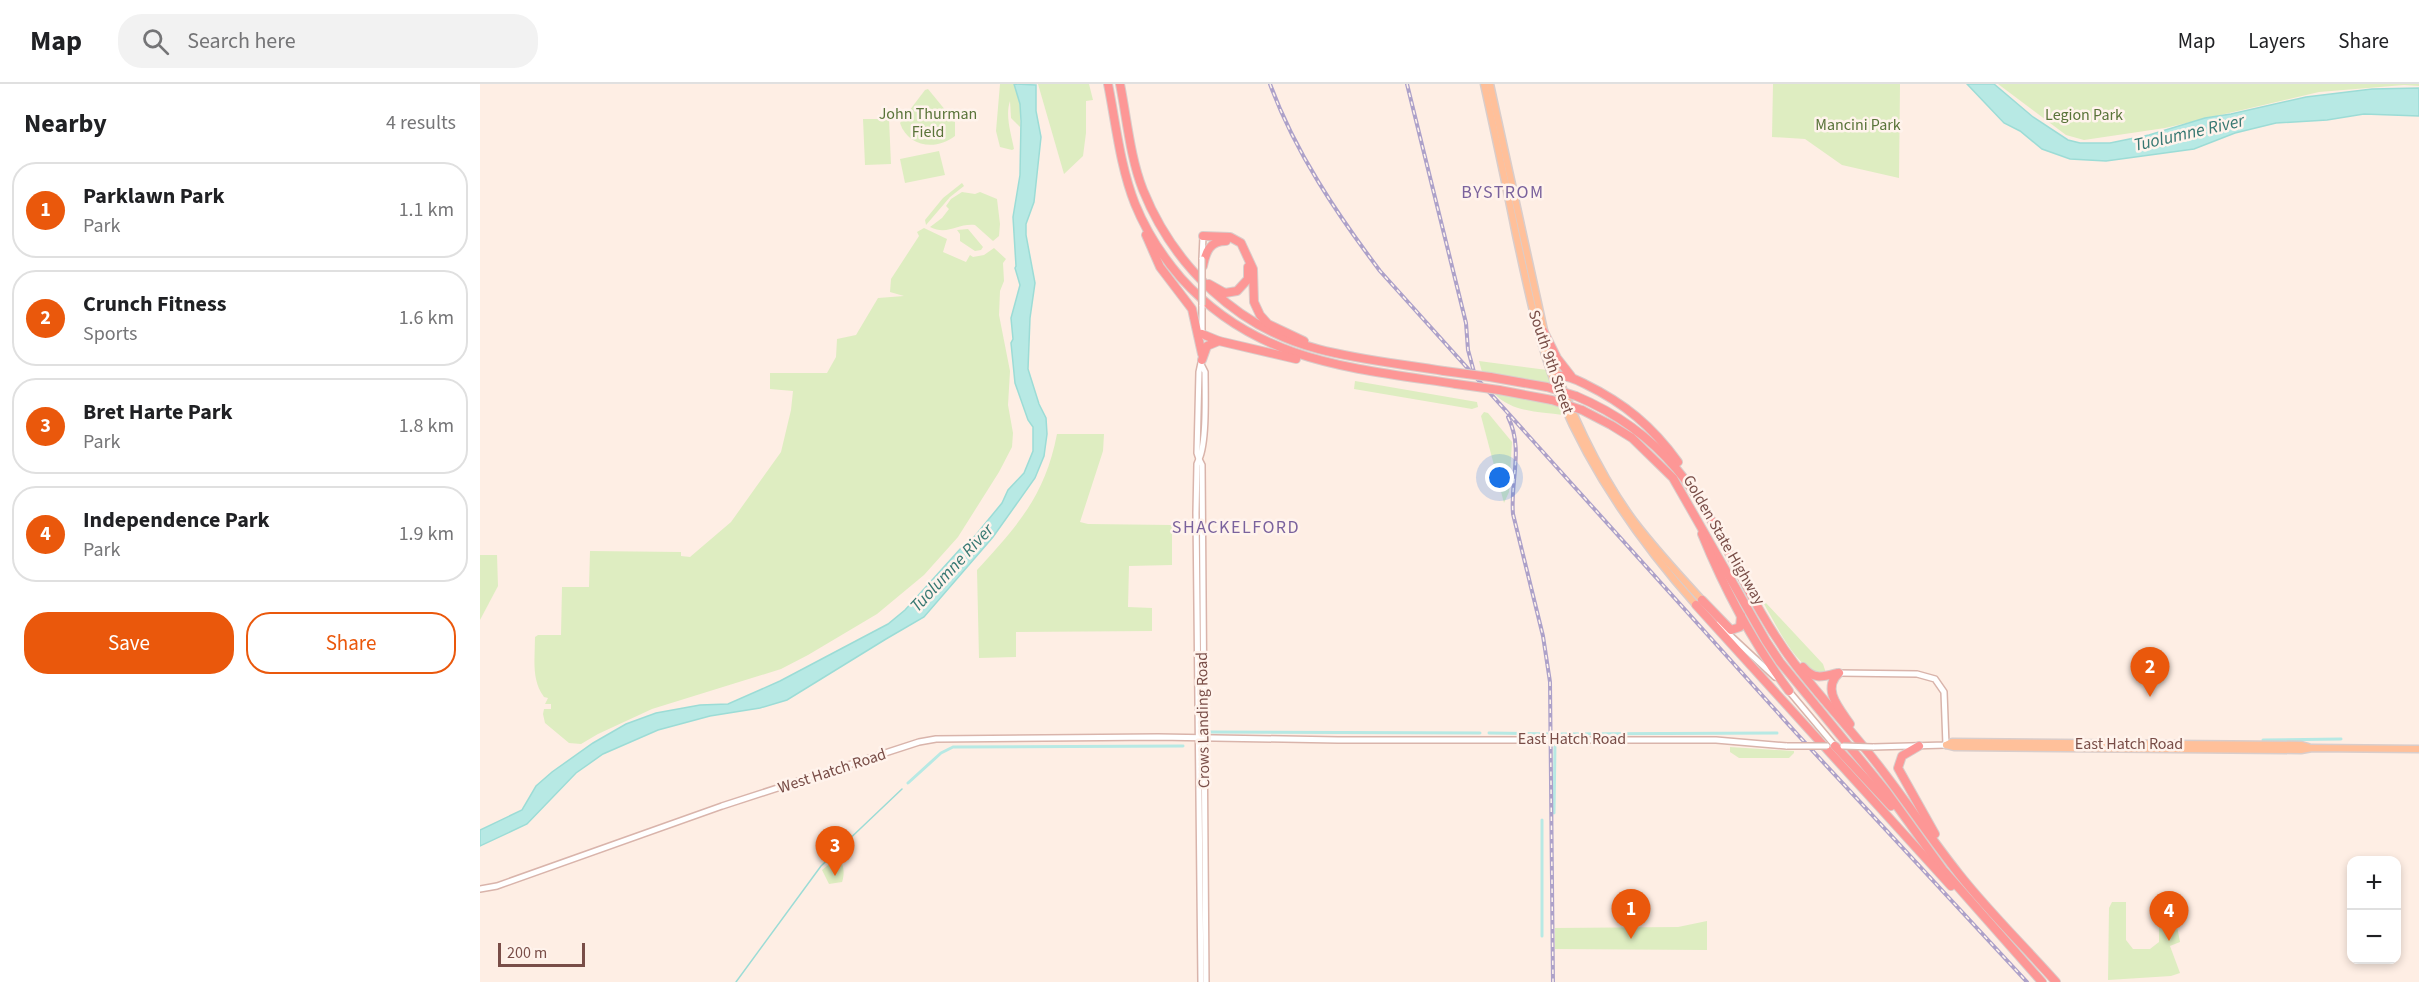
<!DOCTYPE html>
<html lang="en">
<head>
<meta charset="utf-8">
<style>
  body { margin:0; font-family:"Source Sans 3",sans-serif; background:#f2f2f2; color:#202124 }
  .controls { position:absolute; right:18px; bottom:18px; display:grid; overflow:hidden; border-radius:12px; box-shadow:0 3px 9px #0003 }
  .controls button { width:54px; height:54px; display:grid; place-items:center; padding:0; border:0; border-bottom:2px solid #e0e0e0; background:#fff; color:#202124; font:30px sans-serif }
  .scale { position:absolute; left:18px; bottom:15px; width:87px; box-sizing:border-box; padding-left:6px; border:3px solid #794d47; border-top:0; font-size:16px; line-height:21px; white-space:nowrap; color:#794d47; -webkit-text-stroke:4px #fff3ec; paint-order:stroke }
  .you { position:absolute; left:1020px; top:394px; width:21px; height:21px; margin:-15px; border:4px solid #fff; border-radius:50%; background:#1a73e8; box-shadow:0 0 0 9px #1a73e833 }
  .badge { display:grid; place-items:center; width:39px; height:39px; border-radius:50%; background:#ea580c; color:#fff; font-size:20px; font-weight:700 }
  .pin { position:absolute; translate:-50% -50px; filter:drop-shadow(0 2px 3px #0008) }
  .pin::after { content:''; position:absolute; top:32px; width:21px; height:18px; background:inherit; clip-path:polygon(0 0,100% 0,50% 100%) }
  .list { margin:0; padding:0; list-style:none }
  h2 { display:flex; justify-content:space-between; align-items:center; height:78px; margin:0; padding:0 24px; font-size:26px }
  h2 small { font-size:20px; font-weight:400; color:#757577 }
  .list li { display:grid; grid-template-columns:39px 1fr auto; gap:18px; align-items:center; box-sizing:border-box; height:96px; margin:0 12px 12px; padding:0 12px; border:2px solid #e0e0e0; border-radius:24px }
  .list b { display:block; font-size:22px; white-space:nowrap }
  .list p { margin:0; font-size:20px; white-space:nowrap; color:#757577 }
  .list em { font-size:20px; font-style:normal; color:#757577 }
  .actions { display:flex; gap:12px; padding:18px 24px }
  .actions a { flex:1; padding:14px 0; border:2px solid #ea580c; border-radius:24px; text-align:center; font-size:21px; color:#ea580c }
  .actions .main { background:#ea580c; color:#fff }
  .icon { flex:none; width:33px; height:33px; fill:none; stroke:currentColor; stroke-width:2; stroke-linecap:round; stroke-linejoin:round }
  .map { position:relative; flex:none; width:1939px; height:898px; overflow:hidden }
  header { display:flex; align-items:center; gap:36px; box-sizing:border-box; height:84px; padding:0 30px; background:#fff; border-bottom:2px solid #e0e0e0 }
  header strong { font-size:28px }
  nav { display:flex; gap:33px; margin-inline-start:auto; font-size:21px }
  .search { width:420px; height:54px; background:#f2f2f2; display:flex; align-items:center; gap:15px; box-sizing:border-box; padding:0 21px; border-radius:24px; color:#757577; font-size:22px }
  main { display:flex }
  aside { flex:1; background:#fff }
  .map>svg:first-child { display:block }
  .green { fill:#deedc1 }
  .water { fill:#b7e9e4; stroke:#9cdcd6; stroke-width:1.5 }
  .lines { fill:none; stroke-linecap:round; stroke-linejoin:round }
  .stream { stroke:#9cdcd6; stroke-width:1.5 }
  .canal { stroke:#b7e9e4; stroke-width:3 }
  .secondary-casing { stroke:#d9b4ab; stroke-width:8 }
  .primary-casing { stroke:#d9cdcb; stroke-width:9 }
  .highway-casing { stroke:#d9cdcb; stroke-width:10 }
  .secondary { stroke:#fff; stroke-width:5 }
  .primary { stroke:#ffc09a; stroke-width:6 }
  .highway { stroke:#fd9796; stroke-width:8 }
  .rail-casing { stroke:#ada1c9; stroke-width:4 }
  .rail { stroke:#fff3ec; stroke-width:1.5; stroke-dasharray:4.5; stroke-linecap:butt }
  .secondary-bridge-casing { stroke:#d9b4ab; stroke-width:8; stroke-linecap:butt }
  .highway-bridge-casing { stroke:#d9cdcb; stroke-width:10; stroke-linecap:butt }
  .secondary-bridge { stroke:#fff; stroke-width:5 }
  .highway-bridge { stroke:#fd9796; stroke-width:8 }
  .labels { text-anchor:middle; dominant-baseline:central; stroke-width:5; stroke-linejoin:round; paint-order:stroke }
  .park-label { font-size:16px; fill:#597339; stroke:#fff3ec }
  .street-label { font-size:16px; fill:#794d47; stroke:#fff3ec }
  .water-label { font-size:18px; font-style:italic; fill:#377872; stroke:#fff3ec }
  .neighbourhood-label { font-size:18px; letter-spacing:1.5px; fill:#7a629d; stroke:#fff3ec }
</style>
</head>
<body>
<header>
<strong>Map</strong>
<div class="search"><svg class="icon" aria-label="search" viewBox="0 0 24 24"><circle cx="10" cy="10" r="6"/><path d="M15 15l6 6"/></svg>Search here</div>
<nav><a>Map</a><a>Layers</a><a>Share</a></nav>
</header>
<main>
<aside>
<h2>Nearby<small>4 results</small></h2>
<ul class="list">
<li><span class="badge">1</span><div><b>Parklawn Park</b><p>Park</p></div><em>1.1 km</em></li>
<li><span class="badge">2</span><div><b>Crunch Fitness</b><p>Sports</p></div><em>1.6 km</em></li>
<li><span class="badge">3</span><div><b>Bret Harte Park</b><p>Park</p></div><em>1.8 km</em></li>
<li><span class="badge">4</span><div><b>Independence Park</b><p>Park</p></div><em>1.9 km</em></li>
</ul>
<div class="actions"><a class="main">Save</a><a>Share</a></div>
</aside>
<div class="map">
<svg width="1939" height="898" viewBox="0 0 1939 898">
  <rect width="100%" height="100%" fill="#feeee4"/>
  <g class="green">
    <path d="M520,0h14l6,20v23l-9,-9 -1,-17c-5,15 1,32 4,48l-2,1 -12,-3 -4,-16z"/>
    <polygon points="558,0 609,0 613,16 606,17 606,49 603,72 584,90"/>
    <polygon points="1293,0 1420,0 1419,94 1362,81 1325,55 1292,53"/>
    <polygon points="1518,0 1939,0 1939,2 1924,1 1839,8 1685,44 1604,56 1586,51"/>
    <path d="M448,5l27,33v14c-19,15 -47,11 -55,-13l25,-33z"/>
    <polygon points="383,35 409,35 411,80 385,81"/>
    <polygon points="459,67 465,91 425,99 420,75"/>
    <polygon points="482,99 484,102 470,113 446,141 445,136 463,114"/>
    <path d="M482,108l13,2 5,-2 17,7 3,25 -1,12 -6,5 -18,-16c-18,-2 -27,11 -45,2l12,-9 7,-9 -3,-3 5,-7z"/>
    <path d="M444,144l23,11 -4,13 23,10 4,-7 3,2 11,-2 10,-7 12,11 -3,4 1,18 -4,10 -1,24 11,56 -2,34 5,28 -1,14 -13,25 -41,65 -34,38 -47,39 -69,41 -27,14 -129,40 -54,25 -17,10 -12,-1 -24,-20 -2,-9 1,-5h7v-5h-6l3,-6 -4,-1c-13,-17 -9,-39 -9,-60l3,-2h23l1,-48h27l1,-36 91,1v4l9,1 41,-35 50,-70 10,-42 2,-19 -23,-2v-16h57l9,-16 1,-18 19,-4 22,-37 26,-2 -14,-4 1,-13 28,-43 -2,-4z"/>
    <polygon points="488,145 503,163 501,166 495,167 480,157 480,150 477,146"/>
    <polygon points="999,277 1067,286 1071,300 1002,288"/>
    <polygon points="875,297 997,318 998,323 992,325 874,305"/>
    <path d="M1015,310l58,10 8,4 2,7c-23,-3 -52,-3 -68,-21z"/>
    <polygon points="1004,328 1008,329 1032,358 1029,408 1024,419 1001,332"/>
    <path d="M577,350h47l-1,17 -23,71 8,2 84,1v40l-43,1 -1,41 24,1v23l-136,1v25l-37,1 -2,-88c41,-45 68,-74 80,-136z"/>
    <polygon points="0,471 17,471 18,502 0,536"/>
    <path d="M1286,519l57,61 3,9 -7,3c-26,-15 -40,-46 -55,-72z"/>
    <polygon points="1250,663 1314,667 1314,669 1309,674 1259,674 1250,668"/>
    <path d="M358,773c6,6 7,17 4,25l-13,2 -7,-14z"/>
    <polygon points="1632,818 1646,818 1646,856 1653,865 1670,865 1679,858 1679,835 1696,837 1700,858 1690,862 1700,889 1691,892 1628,896 1629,824"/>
    <polygon points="1227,837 1227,866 1075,865 1075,844 1198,843"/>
  </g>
  <g class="water">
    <polygon points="534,0 556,1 556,27 561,53 554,118 546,140 546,151 555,199 550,234 548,285 559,320 566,334 567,350 564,372 555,394 513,453 444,533 406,555 307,616 280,624 230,632 178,646 123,670 96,689 47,740 0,762 0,746 42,726 56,702 72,688 113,659 146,640 176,629 220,621 248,620 300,597 408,540 425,526 481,464 490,458 522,419 528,406 544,389 553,367 553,343 548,336 535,299 531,259 533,255 531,234 540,201 535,184 536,182 533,133 540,91 541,37 540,20"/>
    <polygon points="1487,0 1514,0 1553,33 1588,56 1600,59 1630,59 1669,51 1725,34 1751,30 1826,13 1892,5 1939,4 1939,32 1884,30 1847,36 1796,39 1755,49 1714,65 1626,77 1590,75 1562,65 1540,47 1524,39"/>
  </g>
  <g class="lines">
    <polyline class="stream" points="256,898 341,782 422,705"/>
    <g class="canal">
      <polyline points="730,648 1000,649"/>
      <polyline points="1009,649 1071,650"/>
      <polyline points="1073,650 1297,649"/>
      <polyline points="1783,656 1861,655"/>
      <polyline points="428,699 461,669 473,663 703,662"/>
      <polyline points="1074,729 1075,659"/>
      <polyline points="1062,736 1062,852"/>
    </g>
    <g class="secondary-casing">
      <g id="secondary">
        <polyline points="722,175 723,152"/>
        <polyline points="722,253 722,221"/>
        <path d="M722,282l3,6c0,20 2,70 -6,87l3,6c0,172 3,344 4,517"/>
        <polyline points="1238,540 1295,593"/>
        <polyline points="1359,589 1437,590 1455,595 1464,608 1466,661 1393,663"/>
        <polyline points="1308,606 1355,662"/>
        <polyline points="0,805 17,802 242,722 439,658 456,655 678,653 858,656 1236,656 1307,662"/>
        <polyline points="721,898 716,429 717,380 719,375 717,369 719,288 722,274"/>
      </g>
    </g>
    <g class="primary-casing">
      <g id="primary">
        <path d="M1004,0c11,50 22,101 32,151 12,55 23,111 44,162 33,78 80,145 136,208"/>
        <polyline points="1010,0 1065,251"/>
        <path d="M1068,264c19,57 50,124 85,172 21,28 45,54 69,80"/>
        <polyline points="1466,661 1474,663 1821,666 1832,664 1939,665"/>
        <polyline points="1466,661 1472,658 1821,661 1828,663"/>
      </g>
    </g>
    <g class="highway-casing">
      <g id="highway">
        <path d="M628,0c8,40 12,82 27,120 11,27 27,52 46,74 75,84 170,90 275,106"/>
        <path d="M640,0c7,35 10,73 23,106 31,77 95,138 175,159 41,11 84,15 126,22"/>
        <polyline points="666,151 680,183 712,225 722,270"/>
        <polyline points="723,152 750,153 761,159 773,185 774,218 780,231 788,240 824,257"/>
        <path d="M723,182c3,-15 7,-25 23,-25"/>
        <polyline points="729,200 745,209 757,207 768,195 768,183"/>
        <polyline points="1064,248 1077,274 1091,292"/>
        <polyline points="722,250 739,257 816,275"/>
        <polyline points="722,276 727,262 739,257"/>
        <path d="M1079,292c9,-1 18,4 26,8 39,19 67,42 93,78"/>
        <polyline points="1010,293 1067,303"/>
        <polyline points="1019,306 1072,316"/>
        <path d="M1096,312c135,57 140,163 218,267 23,30 49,58 73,88 32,39 60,83 92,123 30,38 65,72 97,108"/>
        <polyline points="1102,326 1131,341 1152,354 1193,394 1286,557 1300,578 1406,707 1464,787 1562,898"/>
        <path d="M1222,450c22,54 51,109 87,157"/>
        <polyline points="1222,516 1251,546 1260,543 1261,532"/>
        <polyline points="1216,521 1471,802"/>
        <path d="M1323,583c11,13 19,10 34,6"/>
        <path d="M1359,589c-18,16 1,36 11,51"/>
        <polyline points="1355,662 1411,722"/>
        <polyline points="1439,662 1422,672 1418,684 1455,750"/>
      </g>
    </g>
    <use href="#secondary" class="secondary"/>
    <use href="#primary" class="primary"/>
    <use href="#highway" class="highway"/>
    <g class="rail-casing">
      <g id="rail">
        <path d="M790,0c25,68 67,130 110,187l417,463 230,248"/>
        <polyline points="927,0 986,239 988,266 994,288"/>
        <path d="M1028,333c16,32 2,64 5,97l30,122 7,46 3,300"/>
      </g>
    </g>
    <use href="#rail" class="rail"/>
    <g class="secondary-bridge-casing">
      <g id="secondary-bridge">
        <polyline points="722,175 722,221"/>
        <polyline points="1307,662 1347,662"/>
        <polyline points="1363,662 1393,663"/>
      </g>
    </g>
    <g class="highway-bridge-casing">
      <g id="highway-bridge">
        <polyline points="964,287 1010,293"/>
        <polyline points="976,300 1019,306"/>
        <polyline points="1067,303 1096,312"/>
        <polyline points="1072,316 1102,326"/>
      </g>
    </g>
    <use href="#secondary-bridge" class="secondary-bridge"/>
    <use href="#highway-bridge" class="highway-bridge"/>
  </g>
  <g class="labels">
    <g class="park-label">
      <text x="448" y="30">John Thurman<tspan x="448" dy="18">Field</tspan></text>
      <text x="1604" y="31">Legion Park</text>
      <text x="1378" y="41">Mancini Park</text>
    </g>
    <g class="street-label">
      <text transform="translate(1071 278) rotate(71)">South 9th Street</text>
      <text transform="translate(1244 456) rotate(60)">Golden State Highway</text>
      <text transform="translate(723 636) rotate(-91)">Crows Landing Road</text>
      <text x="1092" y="655">East Hatch Road</text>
      <text x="1649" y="660">East Hatch Road</text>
      <text transform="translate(352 687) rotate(-18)">West Hatch Road</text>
    </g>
    <g class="water-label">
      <text transform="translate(1709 49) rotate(-13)">Tuolumne River</text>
      <text transform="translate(472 484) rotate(-47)">Tuolumne River</text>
    </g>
    <g class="neighbourhood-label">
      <text x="1023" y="108">BYSTROM</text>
      <text x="756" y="443">SHACKELFORD</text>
    </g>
  </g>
</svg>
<div class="controls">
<button>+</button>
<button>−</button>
</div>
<div class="scale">200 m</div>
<div class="you"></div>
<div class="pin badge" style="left:1151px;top:855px">1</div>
<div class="pin badge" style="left:1670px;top:613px">2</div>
<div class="pin badge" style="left:355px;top:792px">3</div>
<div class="pin badge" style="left:1689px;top:857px">4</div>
</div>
</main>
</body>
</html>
